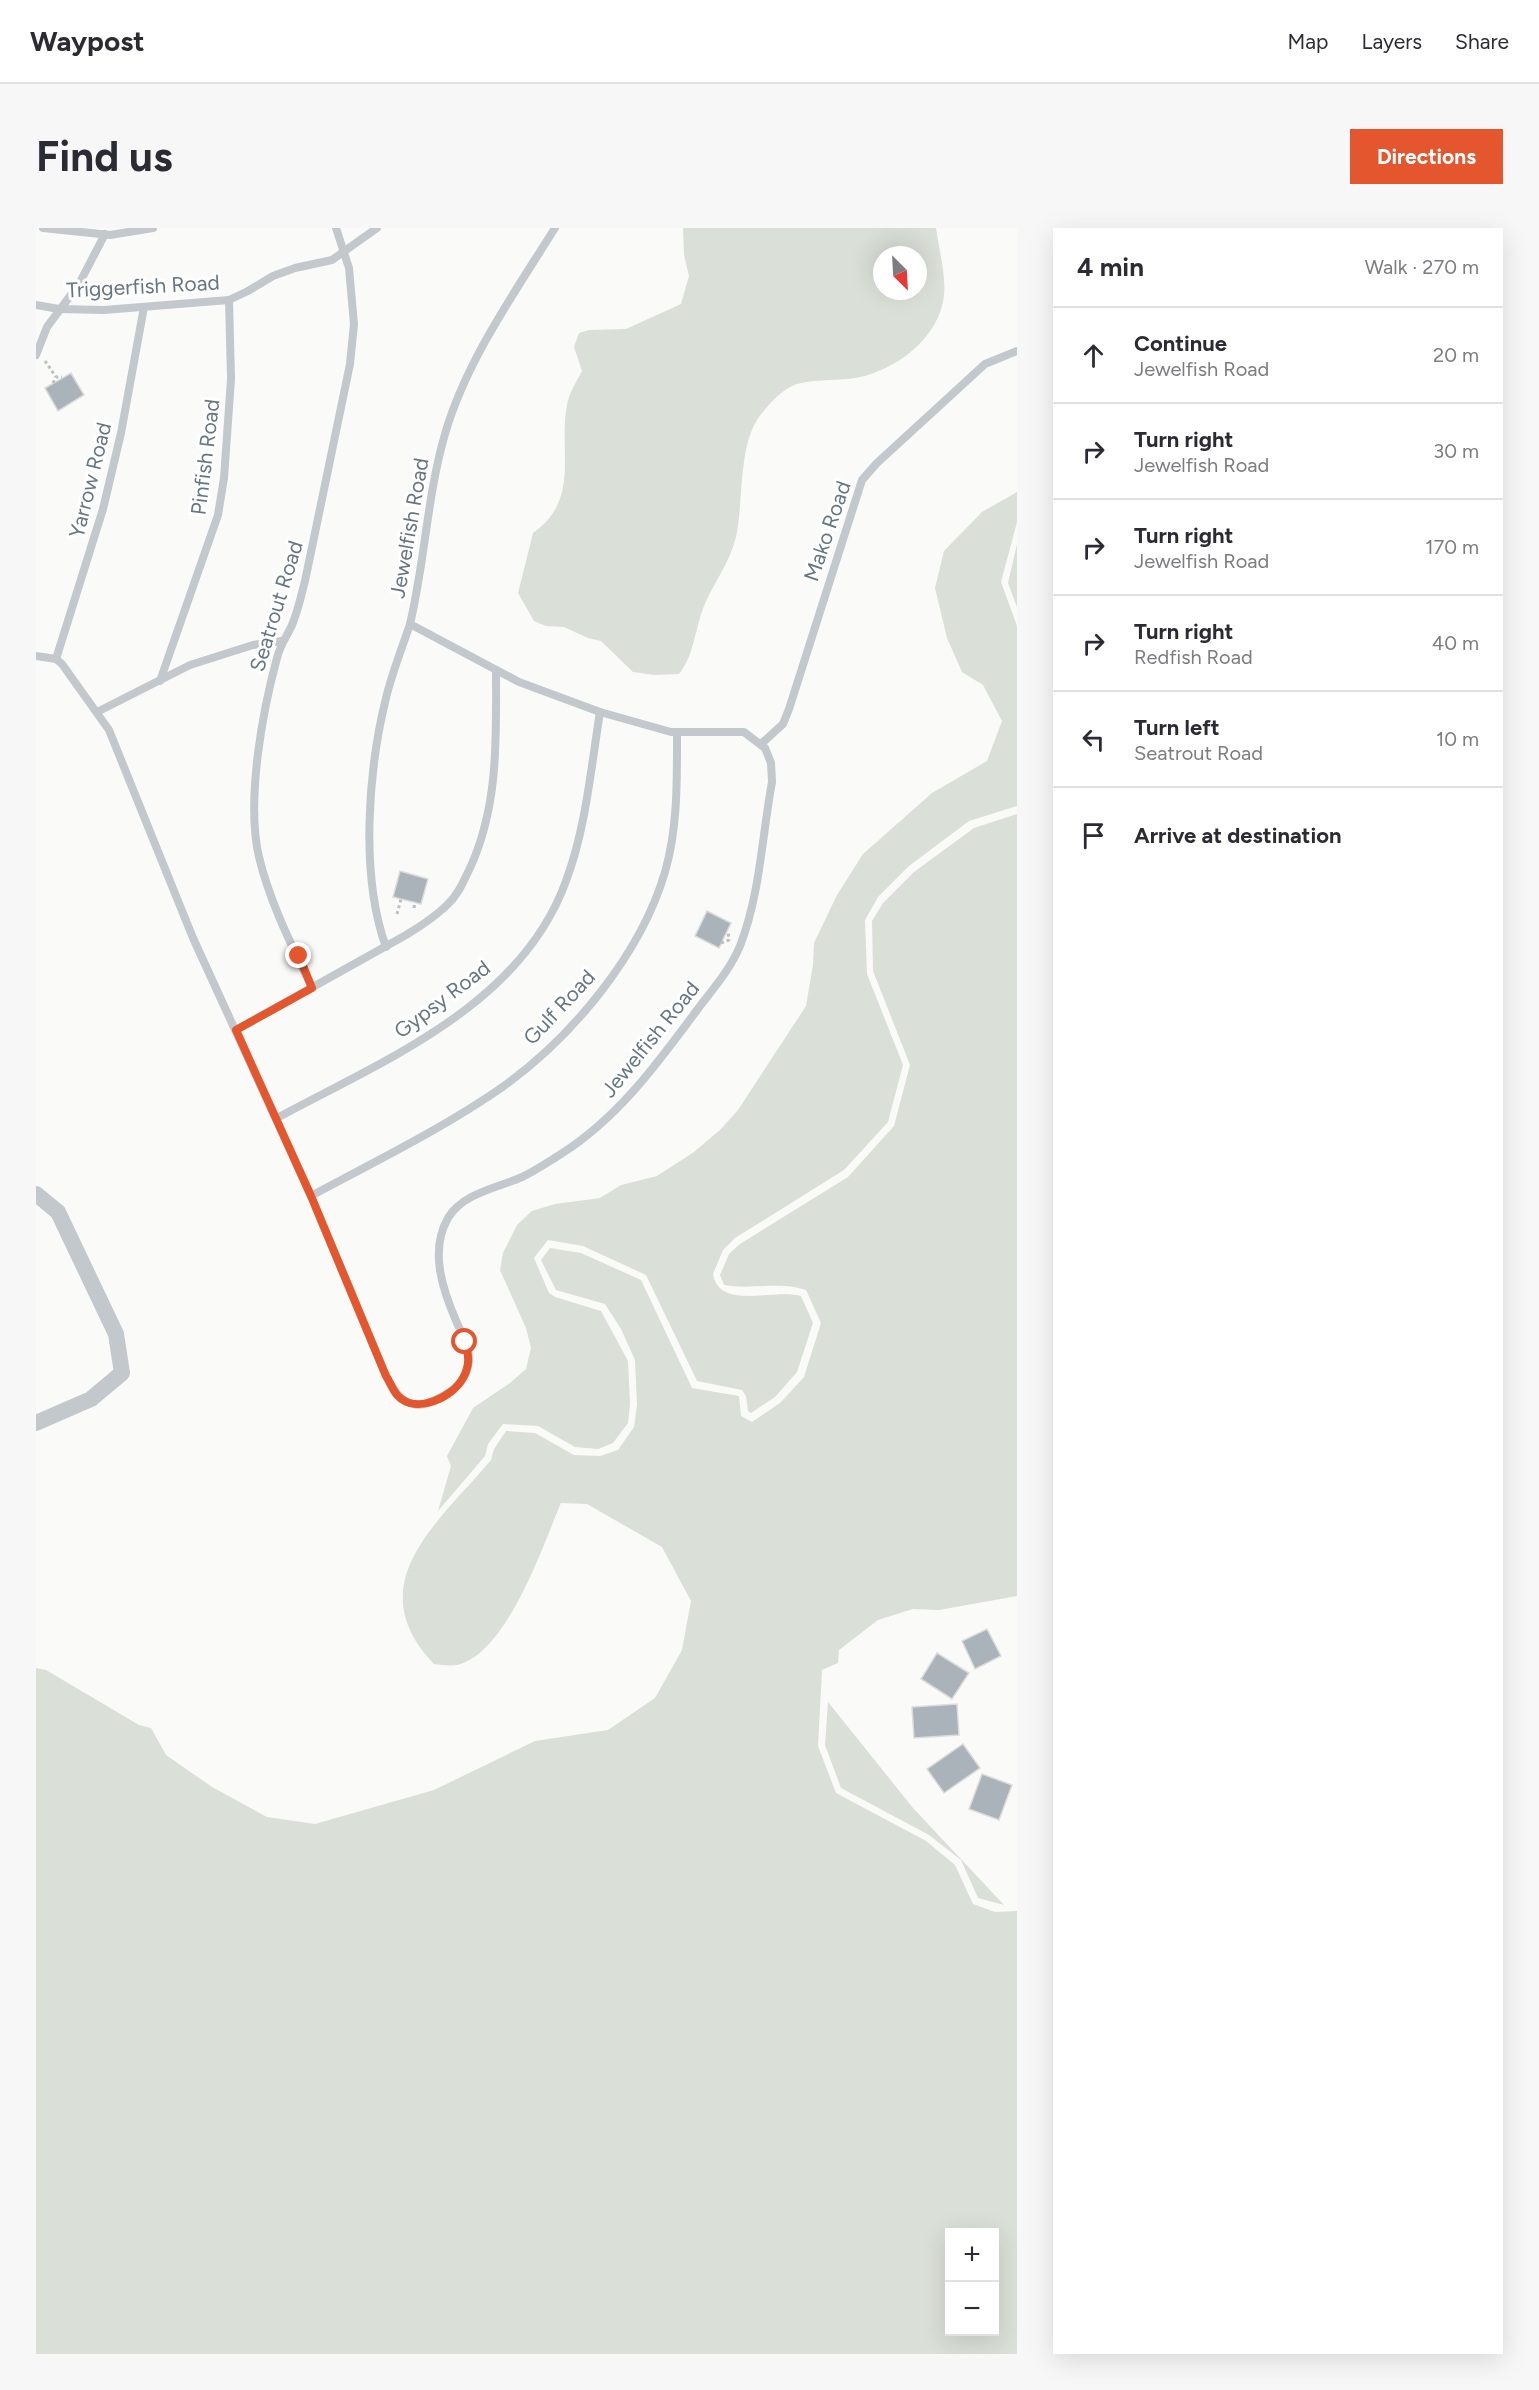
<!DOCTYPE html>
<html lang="en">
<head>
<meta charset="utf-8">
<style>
  body { margin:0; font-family:Figtree,sans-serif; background:#f7f7f7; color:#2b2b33 }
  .controls { position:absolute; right:18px; bottom:18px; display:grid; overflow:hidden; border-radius:0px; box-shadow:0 6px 24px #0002 }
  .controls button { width:54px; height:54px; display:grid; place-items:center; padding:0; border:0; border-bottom:2px solid #e1e1e2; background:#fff; color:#2b2b33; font:30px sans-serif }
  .compass { position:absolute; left:837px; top:18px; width:54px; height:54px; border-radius:50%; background:#fff; box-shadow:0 6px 24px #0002; rotate:156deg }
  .stop { position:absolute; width:18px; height:18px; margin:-14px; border:4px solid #e4572e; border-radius:50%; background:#fff }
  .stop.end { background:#e4572e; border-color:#fff; box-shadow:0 2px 6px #0008 }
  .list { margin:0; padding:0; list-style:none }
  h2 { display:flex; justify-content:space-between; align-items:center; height:78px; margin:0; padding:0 24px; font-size:26px }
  h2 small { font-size:20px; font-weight:400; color:#7c7c81 }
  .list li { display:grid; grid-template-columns:39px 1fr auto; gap:18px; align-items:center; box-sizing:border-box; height:96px; padding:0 24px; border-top:2px solid #e1e1e2 }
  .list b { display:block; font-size:22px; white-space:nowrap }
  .list p { margin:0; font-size:20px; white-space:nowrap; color:#7c7c81 }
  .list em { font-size:20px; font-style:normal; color:#7c7c81 }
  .icon { flex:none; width:33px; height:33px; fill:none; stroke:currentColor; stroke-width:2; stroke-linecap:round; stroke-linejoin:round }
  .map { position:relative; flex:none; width:981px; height:2126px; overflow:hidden; border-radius:0px }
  header { display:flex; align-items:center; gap:36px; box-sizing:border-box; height:84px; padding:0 30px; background:#fff; border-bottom:2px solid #e1e1e2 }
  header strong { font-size:28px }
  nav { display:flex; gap:33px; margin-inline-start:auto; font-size:21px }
  .intro { display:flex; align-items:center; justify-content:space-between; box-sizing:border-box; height:144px; padding:0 36px }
  h1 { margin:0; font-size:42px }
  .button { padding:15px 27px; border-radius:0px; background:#e4572e; color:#fff; font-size:21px; font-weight:700 }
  main { display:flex; gap:36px; padding:0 36px }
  aside { flex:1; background:#fff; border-radius:0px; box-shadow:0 6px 24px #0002 }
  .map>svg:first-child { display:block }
  .green { fill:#dadfd7; fill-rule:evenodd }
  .building { fill:#aab3b9; stroke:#dcdcda; stroke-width:1.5 }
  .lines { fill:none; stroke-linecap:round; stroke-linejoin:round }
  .path { stroke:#bbbfc2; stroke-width:3; stroke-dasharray:3 3; stroke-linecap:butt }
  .lane { stroke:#c3c8cc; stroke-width:8 }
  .street { stroke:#c3c8cc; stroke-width:16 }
  .route { stroke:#e4572e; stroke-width:8 }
  .labels { text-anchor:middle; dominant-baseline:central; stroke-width:6; stroke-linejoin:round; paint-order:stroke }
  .street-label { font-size:21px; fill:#657683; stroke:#fff }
</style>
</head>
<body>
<header>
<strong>Waypost</strong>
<nav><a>Map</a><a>Layers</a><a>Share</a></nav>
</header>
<div class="intro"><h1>Find us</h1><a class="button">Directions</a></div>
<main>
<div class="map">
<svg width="981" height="2126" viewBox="0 0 981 2126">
  <rect width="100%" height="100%" fill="#fafaf8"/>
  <g class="green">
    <path d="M647,0h253c3,21 10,47 8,68 -5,40 -42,69 -79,80 -22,6 -47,2 -68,8 -16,5 -31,23 -40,36 -18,29 -14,79 -20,112 -6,30 -22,48 -33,74 -9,22 -10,50 -25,68l-25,1 -21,-3 -32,-31 -13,-3 -24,-11 -18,-1 -12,-5 -16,-28 15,-60c48,-34 25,-80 34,-128 2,-12 10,-24 15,-34l-8,-24 5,-14 10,-3 37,-1 55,-25 8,-28 -5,-21zM846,27h36v36h-36z"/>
    <path d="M981,264v30l-16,60 16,44v180l-48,15 -60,45 -31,31 -13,23 2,54 36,91 -15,57 -44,48 -109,68 -12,12 -10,24c6,37 62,14 88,22l12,27 -16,49 -22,25 -24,16 -3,-2 -2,-15 -4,-6 -45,-9 -51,-106 -63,-29 -35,-6 -14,18 15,35 6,4 46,14 27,50 2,43 -2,19 -15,20 -15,6 -23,-2 -37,-21 -35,-2 -15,20 -3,12 -47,55 13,-45 -4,-10 26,-48 37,-25 16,-14 5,-21 -5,-20 -26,-58 3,-17 14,-28 15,-14 23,-7 45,-6 21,-13 36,-9 37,-24 27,-23 17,-19 68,-104 7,-41 1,-22 23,-48 26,-41 69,-61 55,-32 15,-40 -19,-36 -21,-13 -15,-34 -12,-50 9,-37 38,-39z"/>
    <polygon points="981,316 981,379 972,355"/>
    <path d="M981,586v782l-78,14 -26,-1 -35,11 -39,30 -1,13 -16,7 -4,76 18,47 90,48 29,24 18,39 22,8 22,-1v443h-981v-686l10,2 93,55 12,3 15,27 46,32 55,30 48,7 119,-34 101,-49 73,-11 47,-32 27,-48 9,-49 -29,-54 -75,-43 -26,-1c-18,42 -54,151 -104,162 -7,1 -16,0 -23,-1 -76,-80 4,-141 57,-204l3,-11 12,-18 29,2 39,22 26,1 18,-6 16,-23 3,-22 -2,-45 -14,-31 -16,-25 -49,-14 -15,-30 9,-12 31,5 60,27 51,108 47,8 2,20 11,6 28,-19 24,-26 17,-54 -15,-33c-26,-9 -54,0 -82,-5l-4,-10 9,-21 11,-10 108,-67 46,-51 16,-61 -37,-94 -1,-50 11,-18 31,-31 60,-44zM914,2004h44v100h-44z"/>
    <polygon points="792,1474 877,1580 968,1677 942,1670 925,1632 893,1607 805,1560 789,1517"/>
  </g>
  <g class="building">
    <polygon points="35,145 48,167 22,183 9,160"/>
    <polygon points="364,643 392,651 385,676 357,669"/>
    <polygon points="671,683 695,695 683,720 659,708"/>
    <polygon points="951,1401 965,1428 939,1441 926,1413"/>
    <polygon points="901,1425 933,1445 916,1471 885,1451"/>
    <polygon points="921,1476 923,1507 878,1510 876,1479"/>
    <polygon points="927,1516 944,1540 908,1565 891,1541"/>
    <polygon points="946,1546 976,1557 963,1592 933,1581"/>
  </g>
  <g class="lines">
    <g class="path">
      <polyline points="9,133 20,149"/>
      <polyline points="17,155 20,149 26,149"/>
      <polyline points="378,680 379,674"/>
      <polyline points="361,686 365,671"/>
      <polyline points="685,715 693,712 692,703"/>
    </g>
    <g class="lane">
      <polyline points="7,0 74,7 117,0"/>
      <polyline points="0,77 23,81 68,82 193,72 212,63 237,48 259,40 296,32 341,0"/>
      <polyline points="0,127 11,99 43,56 69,6"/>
      <path d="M0,428l20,3 6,5 47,66 84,208 118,258 75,180c8,13 12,24 27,28 11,3 21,-4 30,-8 14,-7 24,-19 26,-35 1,-13 -7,-27 -12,-38 -14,-32 -28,-72 -9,-105 15,-25 49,-30 74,-41 13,-6 26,-15 39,-23 57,-36 96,-90 136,-144 15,-20 33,-40 43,-64 20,-51 22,-110 32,-164l-1,-19 -6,-15 -21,-16h-73l-71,-20 -81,-30 -109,-58c15,-63 17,-128 35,-190 21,-73 70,-142 110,-206"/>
      <polyline points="20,431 67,281 85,205 108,79"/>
      <polyline points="124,453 182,287 188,250 195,151 193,72"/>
      <polyline points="61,484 154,437 217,417 246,413"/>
      <polyline points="725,516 747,496 753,481 826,252 841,235 949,136 981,123"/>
      <path d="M350,719c-26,-72 -18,-176 0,-249 6,-25 16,-50 24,-74"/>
      <path d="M276,760c-20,-42 -42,-85 -53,-131 -13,-55 3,-144 18,-199 3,-13 10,-22 15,-33 6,-14 9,-29 13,-44l45,-217 4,-40 -5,-56 -13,-40"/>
      <path d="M200,802l170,-95c15,-9 29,-18 41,-30 12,-11 17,-25 24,-39 28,-63 25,-129 25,-196"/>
      <path d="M241,890c107,-58 244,-112 289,-237 20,-53 25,-114 34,-169"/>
      <path d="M275,968c65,-35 133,-68 193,-110 69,-50 137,-132 161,-214 13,-45 12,-93 12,-140"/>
    </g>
    <polyline class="street" points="0,966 22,984 80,1106 86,1145 55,1171 0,1195"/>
  </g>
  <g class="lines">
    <path class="route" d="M263,728l13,32 -76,42 75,166 75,180c4,6 7,15 12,20 18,19 55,1 65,-18 7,-12 6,-23 2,-36"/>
  </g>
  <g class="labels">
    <g class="street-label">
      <text transform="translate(107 58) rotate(-3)">Triggerfish Road</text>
      <text transform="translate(169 229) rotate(-83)">Pinfish Road</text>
      <text transform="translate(54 252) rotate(-76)">Yarrow Road</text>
      <text transform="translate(373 300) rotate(-80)">Jewelfish Road</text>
      <text transform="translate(791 303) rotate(-71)">Mako Road</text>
      <text transform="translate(240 378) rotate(-73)">Seatrout Road</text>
      <text transform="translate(406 771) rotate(-37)">Gypsy Road</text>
      <text transform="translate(523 779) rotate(-47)">Gulf Road</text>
      <text transform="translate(614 811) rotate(-51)">Jewelfish Road</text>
    </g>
  </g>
</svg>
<div class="controls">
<button>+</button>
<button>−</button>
</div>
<svg class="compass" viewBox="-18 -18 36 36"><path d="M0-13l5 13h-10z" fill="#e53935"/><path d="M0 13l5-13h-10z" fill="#7c7c81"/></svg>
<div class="stop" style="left:429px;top:1114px"></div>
<div class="stop end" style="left:263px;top:728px"></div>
</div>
<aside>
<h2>4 min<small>Walk · 270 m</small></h2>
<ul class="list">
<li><svg class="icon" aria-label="ahead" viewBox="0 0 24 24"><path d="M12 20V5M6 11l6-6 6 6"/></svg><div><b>Continue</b><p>Jewelfish Road</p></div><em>20 m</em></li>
<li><svg class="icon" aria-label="right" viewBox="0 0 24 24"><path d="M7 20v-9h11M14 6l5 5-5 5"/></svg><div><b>Turn right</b><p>Jewelfish Road</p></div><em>30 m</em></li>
<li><svg class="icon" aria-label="right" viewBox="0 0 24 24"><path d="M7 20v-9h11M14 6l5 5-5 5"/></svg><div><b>Turn right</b><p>Jewelfish Road</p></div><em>170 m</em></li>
<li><svg class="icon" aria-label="right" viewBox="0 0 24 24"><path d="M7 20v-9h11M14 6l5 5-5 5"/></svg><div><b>Turn right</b><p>Redfish Road</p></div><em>40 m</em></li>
<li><svg class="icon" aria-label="left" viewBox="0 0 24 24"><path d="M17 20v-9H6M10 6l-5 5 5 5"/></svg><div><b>Turn left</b><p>Seatrout Road</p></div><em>10 m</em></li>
<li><svg class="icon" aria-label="arrive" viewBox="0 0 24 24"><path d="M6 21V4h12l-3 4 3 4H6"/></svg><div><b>Arrive at destination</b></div></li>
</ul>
</aside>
</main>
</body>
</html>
